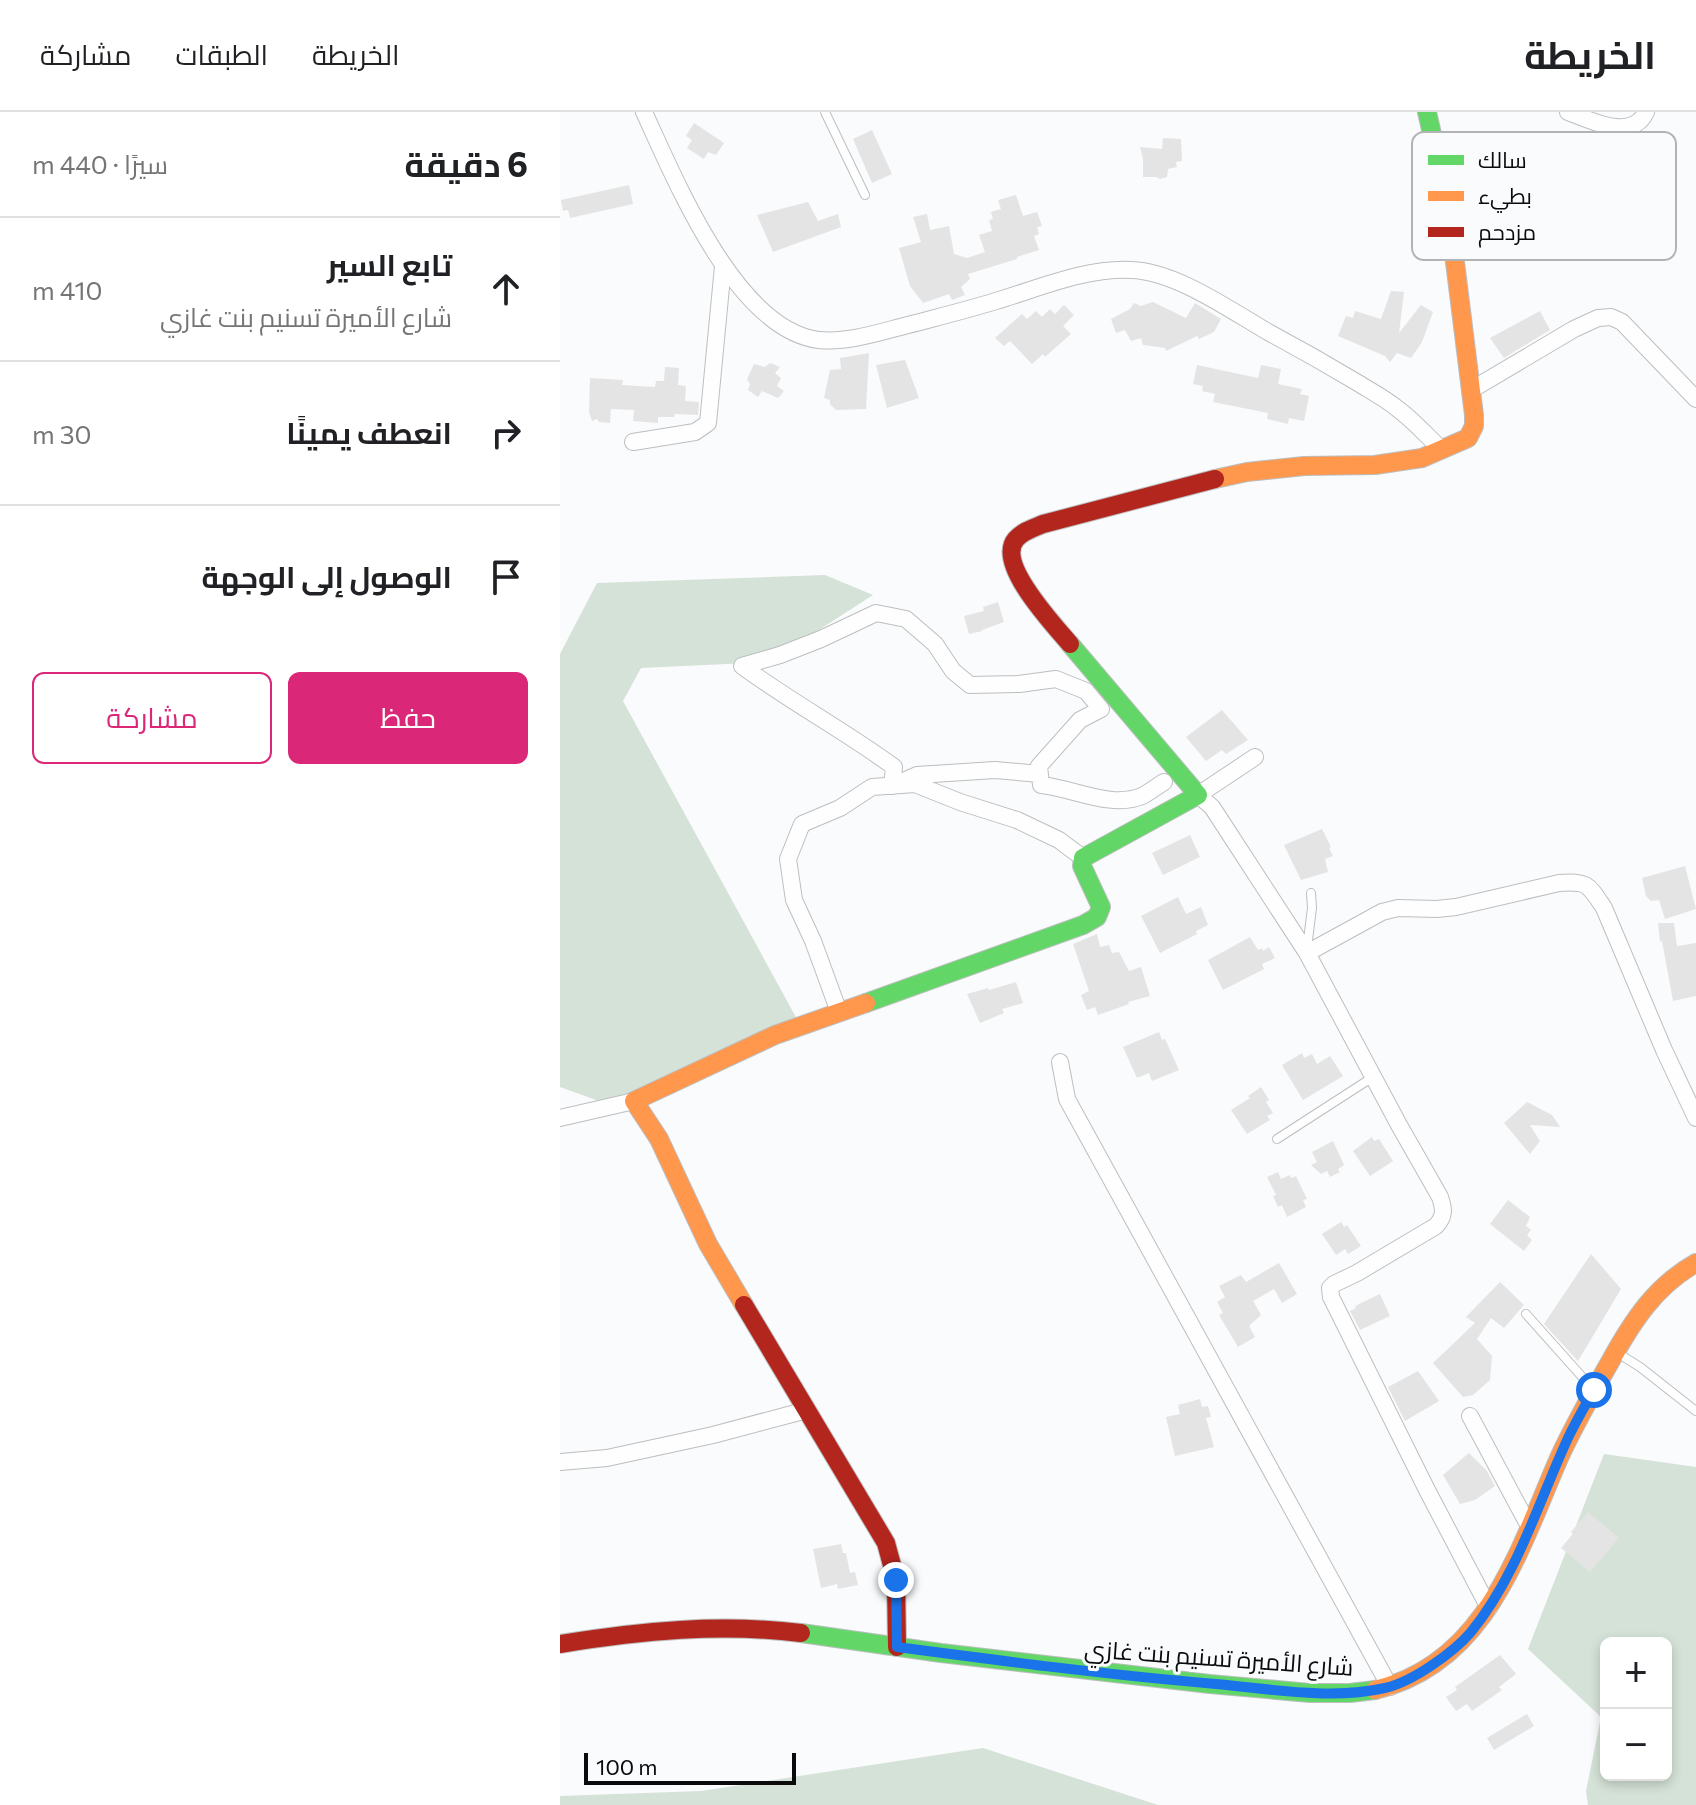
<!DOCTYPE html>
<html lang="ar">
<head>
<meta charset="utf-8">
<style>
  body { margin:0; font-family:Commissioner,Cairo,sans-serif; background:#f2f2f2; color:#202124; direction:rtl }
  .controls { position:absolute; right:24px; bottom:24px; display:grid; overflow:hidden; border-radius:12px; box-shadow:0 4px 12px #0003 }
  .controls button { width:72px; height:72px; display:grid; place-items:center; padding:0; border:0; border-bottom:2px solid #e0e0e0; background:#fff; color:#202124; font:40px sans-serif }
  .scale { position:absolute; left:24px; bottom:20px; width:212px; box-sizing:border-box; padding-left:8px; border:4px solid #0b0b0c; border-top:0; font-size:22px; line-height:28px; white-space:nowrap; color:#0b0b0c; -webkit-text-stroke:6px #f9fbfd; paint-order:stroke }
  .stop { position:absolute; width:24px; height:24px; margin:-18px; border:6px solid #1a73e8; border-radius:50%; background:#fff }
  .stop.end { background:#1a73e8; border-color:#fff; box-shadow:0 2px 8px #0008 }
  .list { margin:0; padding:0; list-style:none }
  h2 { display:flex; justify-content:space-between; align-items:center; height:104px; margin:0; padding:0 32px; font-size:34px }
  h2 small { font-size:26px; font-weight:400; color:#757577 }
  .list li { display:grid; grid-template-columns:52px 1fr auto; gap:24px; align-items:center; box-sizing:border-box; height:144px; padding:0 32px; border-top:2px solid #e0e0e0 }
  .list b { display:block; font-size:30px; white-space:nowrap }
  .list p { margin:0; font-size:26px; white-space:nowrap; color:#757577 }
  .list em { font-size:26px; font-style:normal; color:#757577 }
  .actions { display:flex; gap:16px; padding:24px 32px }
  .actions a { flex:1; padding:18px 0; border:2px solid #db2777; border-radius:12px; text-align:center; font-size:28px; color:#db2777 }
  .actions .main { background:#db2777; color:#fff }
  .icon { flex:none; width:44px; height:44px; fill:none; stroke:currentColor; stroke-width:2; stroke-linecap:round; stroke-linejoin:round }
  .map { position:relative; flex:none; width:1136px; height:1693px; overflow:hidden; direction:ltr }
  header { display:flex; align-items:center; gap:48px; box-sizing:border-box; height:112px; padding:0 40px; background:#fff; border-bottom:2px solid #e0e0e0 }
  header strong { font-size:38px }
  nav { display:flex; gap:44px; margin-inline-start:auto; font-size:28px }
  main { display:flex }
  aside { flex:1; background:#fff }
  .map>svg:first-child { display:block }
  .green { fill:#d5e2d7; fill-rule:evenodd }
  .building { fill:#e4e4e4 }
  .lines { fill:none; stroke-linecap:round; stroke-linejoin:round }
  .lane-casing { stroke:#bdbebf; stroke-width:10 }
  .street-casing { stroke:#bdbebf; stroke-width:18 }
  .fast-casing { stroke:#bdbebf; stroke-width:20 }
  .slow-casing { stroke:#bdbebf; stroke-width:20 }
  .jam-casing { stroke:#bdbebf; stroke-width:20 }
  .lane { stroke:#fefeff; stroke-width:8 }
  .street { stroke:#fefeff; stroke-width:16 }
  .fast { stroke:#63d668; stroke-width:18 }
  .slow { stroke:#ff974d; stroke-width:18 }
  .jam { stroke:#b3261e; stroke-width:18 }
  .route { stroke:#1a73e8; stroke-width:10 }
  .labels { text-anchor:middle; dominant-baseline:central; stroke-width:6; stroke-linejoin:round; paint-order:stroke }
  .street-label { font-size:24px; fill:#0b0b0c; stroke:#f9fbfd }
  .key { fill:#f9fbfd; stroke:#b2b3b5; stroke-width:2 }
  .key-label { font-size:22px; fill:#0b0b0c }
</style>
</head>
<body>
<header>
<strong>الخريطة</strong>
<nav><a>الخريطة</a><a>الطبقات</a><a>مشاركة</a></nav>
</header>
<main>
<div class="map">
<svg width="1136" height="1693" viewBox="0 0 1136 1693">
  <rect width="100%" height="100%" fill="#fafbfc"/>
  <g class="green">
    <polygon points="265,463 313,483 209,550 81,556 63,589 244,920 47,992 0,975 0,542 37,471"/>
    <path d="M1044,1342l92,13v338h-108l-2,-14 15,-74 -73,-68zM1046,1531h60v132h-60z"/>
    <polygon points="423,1636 598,1693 0,1693 0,1684 141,1679"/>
  </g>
  <g class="building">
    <polygon points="134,11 164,31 156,43 148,40 144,47 127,36 132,28 126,24"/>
    <polygon points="312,18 332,62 312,71 293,27"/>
    <polygon points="603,26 621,27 622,49 616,50 617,55 608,57 607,65 600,67 596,65 583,65 583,47 580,35 602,37"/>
    <polygon points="69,73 73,92 10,106 8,98 3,99 1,88"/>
    <polygon points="456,83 463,104 477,100 482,114 477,115 479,122 474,124 479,138 457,145 457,147 408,162 410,167 401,175 405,183 392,188 389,182 363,191 350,174 339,136 361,130 353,105 367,102 370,118 389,114 394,142 407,146 425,140 419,123 432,119 429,108 433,107 431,100 441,97 438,88"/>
    <polygon points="248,90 258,109 278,102 281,115 213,140 197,103"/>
    <polygon points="831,179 844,180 839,221 861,193 873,200 862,230 851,246 837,241 830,250 825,244 778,224 786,204 793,206 795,199 821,207"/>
    <polygon points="593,190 626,206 635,191 661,207 654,220 639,227 637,224 606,239 605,236 583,233 581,226 571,229 565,218 556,221 551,207 570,197 574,191 581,194"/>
    <polygon points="504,193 514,203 503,214 511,222 485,245 483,242 472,252 450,229 444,234 435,226 462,202 467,207 476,199 482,205 490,197 495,202"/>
    <polygon points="980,199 990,218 944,246 930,226"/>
    <polygon points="309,241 306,297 276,298 270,292 270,288 264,286 270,258 281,257 280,246"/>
    <polygon points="345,248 359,286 327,296 316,253"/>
    <polygon points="210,251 220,255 215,261 221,266 217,274 224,279 218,286 202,279 198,285 188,278 190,272 187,267 194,252 205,255"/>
    <polygon points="637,253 698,266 701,253 721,257 718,272 742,277 740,282 749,284 744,309 729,306 728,312 707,307 708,301 653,290 655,282 642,279 643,274 633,272"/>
    <polygon points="105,255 119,256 118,273 126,274 125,289 139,290 138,303 115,302 114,305 98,305 98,311 73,309 74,298 51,297 50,311 39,310 37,307 32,309 29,300 30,266 63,268 62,273 95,275 96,269 104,269"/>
    <polygon points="438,490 444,510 422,518 422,519 409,522 404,504 424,499 423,495"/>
    <polygon points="662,598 688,628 666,642 662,638 646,649 626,625"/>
    <polygon points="762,717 771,735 769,736 773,744 765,747 768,760 741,768 724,733"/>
    <polygon points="630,723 640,745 603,763 592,741"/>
    <polygon points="1125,754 1136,797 1105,807 1099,788 1091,789 1086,784 1082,766"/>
    <polygon points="618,785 626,802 641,795 648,813 636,819 637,822 600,841 581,804"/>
    <polygon points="1098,811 1114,811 1117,834 1136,831 1136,884 1113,889 1102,829 1100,830"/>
    <polygon points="537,822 540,835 549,833 552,841 559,840 569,859 581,855 590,884 568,890 569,892 538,903 535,895 527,898 521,883 529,879 513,832"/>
    <polygon points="690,825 698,838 702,836 703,839 709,835 715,846 702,852 704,857 663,878 648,848"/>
    <polygon points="456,870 463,891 442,897 444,901 420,911 407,882 428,876 429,878"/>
    <polygon points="599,920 602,928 605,927 619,958 592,969 589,961 577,966 563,935"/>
    <polygon points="742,941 744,946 752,942 757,952 770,944 783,964 743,988 722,953"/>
    <polygon points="701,975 709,988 706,990 713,1001 707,1004 710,1008 687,1022 671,998 690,986 688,984"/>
    <polygon points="967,990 992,1003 1000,1015 970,1013 980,1029 970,1042 944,1011"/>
    <polygon points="812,1025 814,1029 819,1027 833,1049 810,1064 793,1039"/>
    <polygon points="773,1029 784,1053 778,1057 780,1060 770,1065 767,1059 761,1062 751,1053 757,1050 752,1040"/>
    <polygon points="718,1060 721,1067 730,1063 731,1066 736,1064 747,1087 743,1088 746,1095 727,1105 722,1093 718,1095 713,1084 716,1083 707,1065"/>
    <polygon points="948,1088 970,1105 966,1114 971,1118 967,1123 972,1128 964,1139 930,1112"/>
    <polygon points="781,1110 784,1115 787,1113 801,1134 788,1142 785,1137 776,1143 762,1122"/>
    <polygon points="1031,1142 1061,1177 1018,1249 984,1212"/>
    <polygon points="719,1151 737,1182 722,1191 714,1177 693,1189 701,1203 689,1214 695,1225 678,1235 659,1203 663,1201 657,1190 665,1185 659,1174 681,1163 686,1170"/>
    <polygon points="940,1170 964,1193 944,1216 931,1206 917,1227 932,1244 930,1268 913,1283 903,1285 873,1251 915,1211 906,1205"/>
    <polygon points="820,1182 830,1204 800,1218 790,1199 796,1196 795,1194"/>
    <polygon points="858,1259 879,1289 845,1309 828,1275"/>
    <polygon points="640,1287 642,1295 648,1294 651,1305 646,1306 654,1335 615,1344 606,1305 620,1302 618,1293"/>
    <polygon points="909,1341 927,1359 935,1374 915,1388 900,1392 883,1363"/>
    <polygon points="1028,1400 1059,1426 1030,1460 1001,1436 1013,1422 1011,1420"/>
    <polygon points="281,1432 283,1441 286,1441 290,1461 295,1460 298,1473 278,1477 277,1472 261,1476 253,1437"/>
    <polygon points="940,1543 956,1562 939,1575 942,1578 912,1599 907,1592 896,1599 886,1585 897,1578 895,1575"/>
    <polygon points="967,1602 974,1614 934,1638 927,1626"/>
  </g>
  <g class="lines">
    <g class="lane-casing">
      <g id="lane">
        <polyline points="265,0 305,83"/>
        <polyline points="747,836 752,796 751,781"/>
        <polyline points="717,1027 813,965"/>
        <polyline points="966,1202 1033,1277"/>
        <polyline points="1056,1240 1080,1255 1136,1299"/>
      </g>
    </g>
    <g class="street-casing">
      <g id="street">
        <path d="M84,0c31,67 92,218 175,228 29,3 61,-8 89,-15 30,-8 59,-15 88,-24 44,-13 88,-33 135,-31 44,1 99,40 137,62 30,16 60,33 90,51 13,8 28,16 40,26 16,12 30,28 44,41"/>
        <path d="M1008,0c22,8 64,30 78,0"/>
        <polyline points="911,278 1014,217 1038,206 1051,205 1062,210 1136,287"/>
        <polyline points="73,330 135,320 148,311 163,154"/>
        <path d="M695,645l-57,38 14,12 95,146 92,172 41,72c4,12 5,19 -4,29l-79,47 -23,11 -4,4 1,9 96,193 62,118"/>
        <path d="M480,662l-45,-4 -78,5 -25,11 2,-19c-49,-36 -103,-65 -152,-101l38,-11 41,-16 55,-26 30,6 29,25 18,27 17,14 49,-1 37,-5 30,12 15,18 -21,11 -41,46 2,19c32,3 70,24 101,11 8,-4 15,-10 22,-14"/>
        <path d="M747,841l75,-41 16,-4 39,1 19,-2 103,-24c29,-2 29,1 45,25l60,142 32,68"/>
        <polyline points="279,900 253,829 234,788 228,747 242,712 280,696 312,675 355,672 400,690 457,708 499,728 523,746"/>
        <polyline points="500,950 507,987 830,1575"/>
        <polyline points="0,1006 74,989"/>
        <polyline points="910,1304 970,1416"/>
        <polyline points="0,1350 47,1346 153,1323 247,1298"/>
      </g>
    </g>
    <g class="fast-casing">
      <g id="fast">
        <polyline points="867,0 884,75 895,150"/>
        <polyline points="306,891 523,813 537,805 541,795 522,754 523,746 638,683 510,532"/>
        <polyline points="241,1521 381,1541 650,1572 750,1581 790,1581 815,1578"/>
      </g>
    </g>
    <g class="slow-casing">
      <g id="slow">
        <polyline points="655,367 687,360 744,354 815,353 862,346 908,326 914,314 914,303 895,150"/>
        <polyline points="184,1193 148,1132 99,1027 74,989 215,923 306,891"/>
        <path d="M815,1578c111,-26 144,-140 184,-232 15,-33 33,-64 51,-96 22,-40 45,-76 86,-99"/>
      </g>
    </g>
    <g class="jam-casing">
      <g id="jam">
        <path d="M510,532c-16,-19 -75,-81 -54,-105 7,-8 18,-11 27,-15l172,-45"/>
        <polyline points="184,1193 326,1431 336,1468 337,1535"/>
        <path d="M0,1532c80,-13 160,-21 241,-11"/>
      </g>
    </g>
    <use href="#lane" class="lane"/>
    <use href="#street" class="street"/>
    <use href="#fast" class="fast"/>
    <use href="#slow" class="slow"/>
    <use href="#jam" class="jam"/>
  </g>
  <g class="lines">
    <path class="route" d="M336,1468l1,67c106,14 212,28 319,37 54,5 116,16 169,4 27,-6 68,-35 86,-56 46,-56 67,-129 97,-194 8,-17 17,-32 26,-48"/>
  </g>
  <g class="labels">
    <g class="street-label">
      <text transform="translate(659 1545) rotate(4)">شارع الأميرة تسنيم بنت غازي</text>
    </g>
  </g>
  <rect x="852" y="20" width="264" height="128" rx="12" class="key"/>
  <rect x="868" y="43" width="36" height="10" fill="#63d668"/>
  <rect x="868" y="79" width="36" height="10" fill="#ff974d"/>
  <rect x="868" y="115" width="36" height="10" fill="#b3261e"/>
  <g class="key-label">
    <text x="918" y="56">سالك</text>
    <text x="918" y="92">بطيء</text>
    <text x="918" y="128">مزدحم</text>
  </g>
</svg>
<div class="controls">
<button>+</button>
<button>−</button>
</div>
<div class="scale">100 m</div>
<div class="stop" style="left:1034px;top:1278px"></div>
<div class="stop end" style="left:336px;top:1468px"></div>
</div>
<aside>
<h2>6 دقيقة<small>سيرًا · 440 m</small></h2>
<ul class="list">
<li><svg class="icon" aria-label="ahead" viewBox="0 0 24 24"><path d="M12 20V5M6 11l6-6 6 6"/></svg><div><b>تابع السير</b><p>شارع الأميرة تسنيم بنت غازي</p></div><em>410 m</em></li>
<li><svg class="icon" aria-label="right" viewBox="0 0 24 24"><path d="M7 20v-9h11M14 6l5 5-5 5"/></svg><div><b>انعطف يمينًا</b></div><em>30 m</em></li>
<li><svg class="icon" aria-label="arrive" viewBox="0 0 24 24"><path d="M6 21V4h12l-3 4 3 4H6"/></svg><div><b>الوصول إلى الوجهة</b></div></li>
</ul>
<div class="actions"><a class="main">حفظ</a><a>مشاركة</a></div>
</aside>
</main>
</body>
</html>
